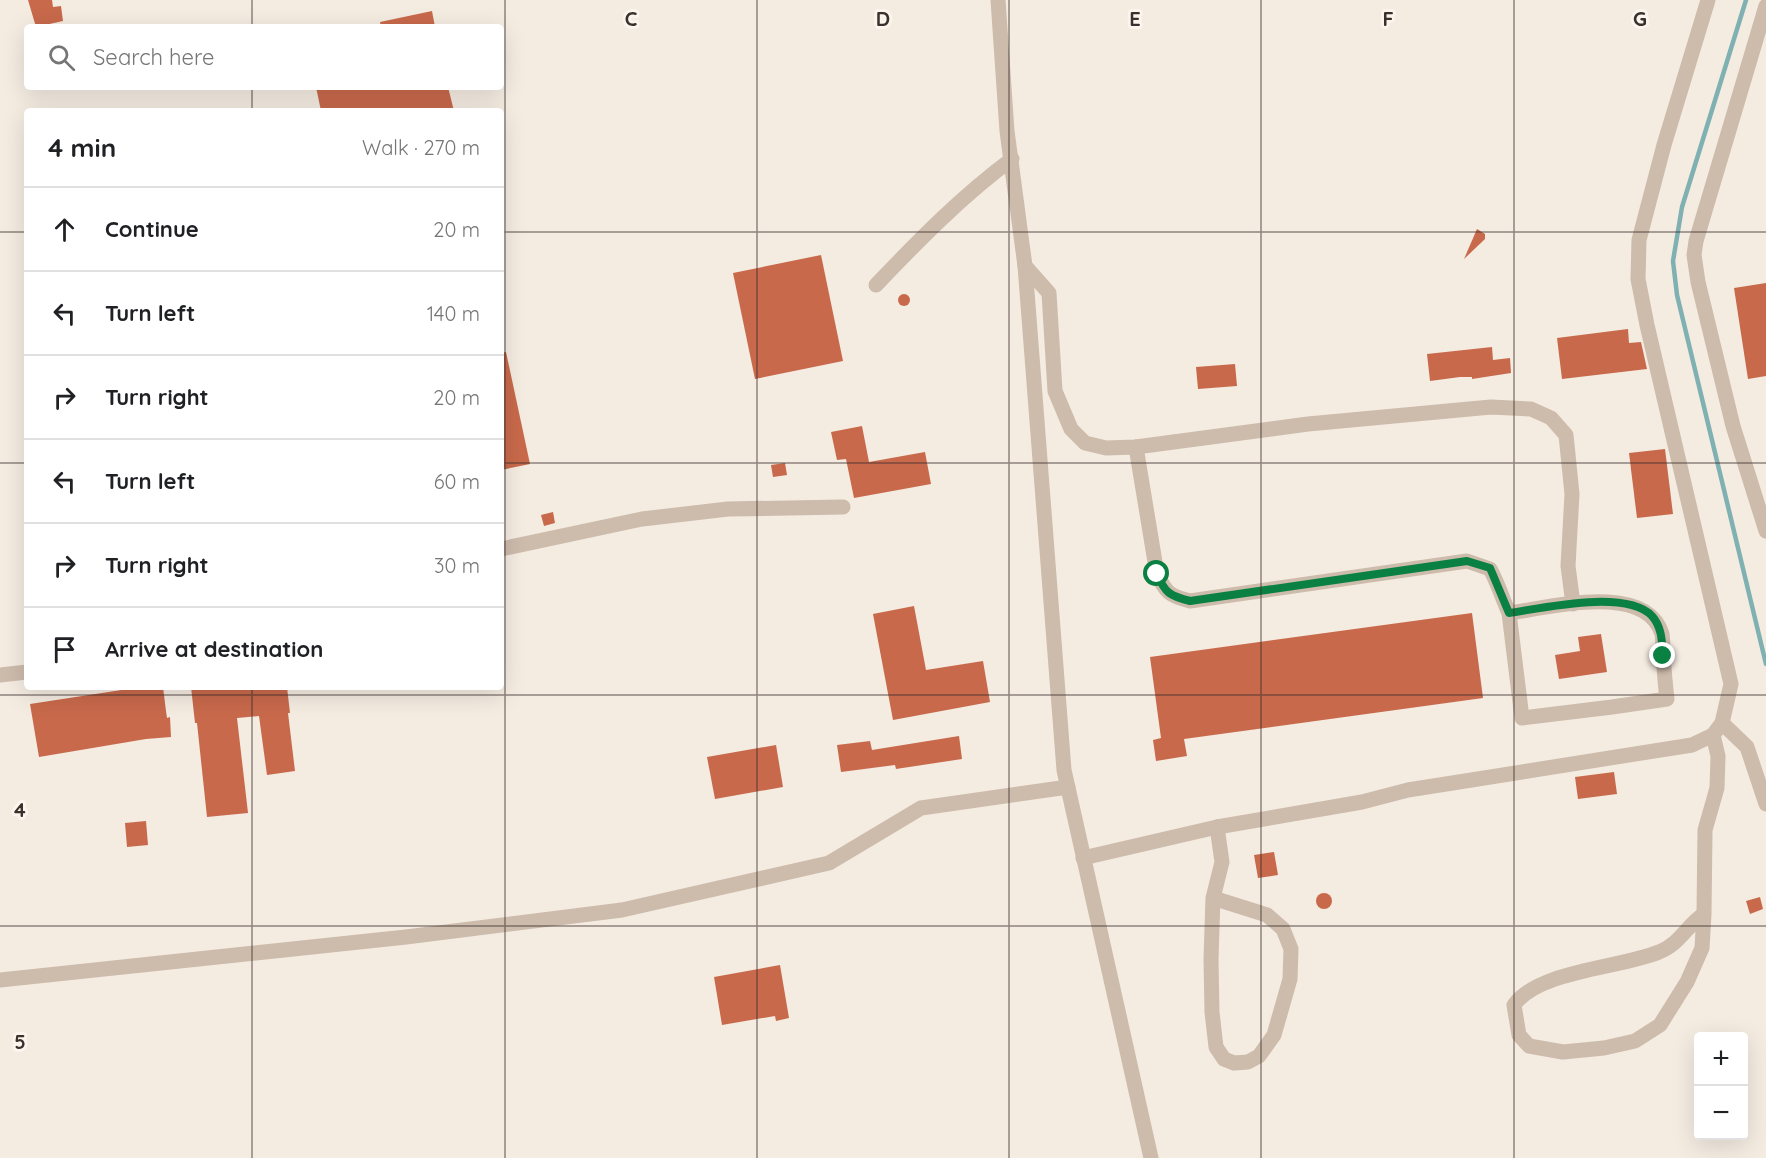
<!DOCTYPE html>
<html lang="en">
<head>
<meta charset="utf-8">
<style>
  body { margin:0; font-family:Quicksand,sans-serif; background:#f2f2f2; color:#202124 }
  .controls { position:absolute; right:18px; bottom:18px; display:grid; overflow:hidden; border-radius:6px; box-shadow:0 6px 24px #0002 }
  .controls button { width:54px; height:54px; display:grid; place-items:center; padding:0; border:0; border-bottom:2px solid #e0e0e0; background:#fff; color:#202124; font:30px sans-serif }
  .stop { position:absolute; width:18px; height:18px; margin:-14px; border:4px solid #0b8043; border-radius:50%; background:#fff }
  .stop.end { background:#0b8043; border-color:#fff; box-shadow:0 2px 6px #0008 }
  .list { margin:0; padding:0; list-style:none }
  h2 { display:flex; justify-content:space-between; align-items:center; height:78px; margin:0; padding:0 24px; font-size:26px }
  h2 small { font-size:20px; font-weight:400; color:#757577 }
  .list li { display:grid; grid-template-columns:39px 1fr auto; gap:18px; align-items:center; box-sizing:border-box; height:84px; padding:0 24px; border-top:2px solid #e0e0e0 }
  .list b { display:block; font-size:22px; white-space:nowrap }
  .list em { font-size:20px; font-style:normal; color:#757577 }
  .icon { flex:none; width:33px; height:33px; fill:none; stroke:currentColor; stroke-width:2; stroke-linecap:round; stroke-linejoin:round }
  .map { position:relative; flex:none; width:1766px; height:1158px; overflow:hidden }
  .search { position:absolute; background:#fff; box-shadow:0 6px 24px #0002; left:24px; top:24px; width:480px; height:66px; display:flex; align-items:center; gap:15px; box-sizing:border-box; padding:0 21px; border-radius:6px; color:#757577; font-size:22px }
  .panel { position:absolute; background:#fff; box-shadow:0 6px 24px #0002; left:24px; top:108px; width:480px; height:582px; border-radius:6px }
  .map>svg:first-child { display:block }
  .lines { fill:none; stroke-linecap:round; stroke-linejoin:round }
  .stream { stroke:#7fb0b2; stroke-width:4.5 }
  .building { fill:#c8694b }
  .minor { stroke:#cdbbac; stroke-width:15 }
  .route { stroke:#0b8043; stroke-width:8 }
  .grid { fill:none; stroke:#3b302b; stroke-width:1.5; stroke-opacity:0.55 }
  .grid-label { font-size:20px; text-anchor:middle; font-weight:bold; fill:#3b302b; stroke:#fbf5ee; stroke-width:6; stroke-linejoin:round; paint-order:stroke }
</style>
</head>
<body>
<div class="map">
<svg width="1766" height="1158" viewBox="0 0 1766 1158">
  <rect width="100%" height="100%" fill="#f4ebe1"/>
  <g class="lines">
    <polyline class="stream" points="1746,0 1682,207 1673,261 1677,295 1766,664"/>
  </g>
  <g class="building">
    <polygon points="28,0 52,0 53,7 61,6 63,21 36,27"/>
    <polygon points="432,11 435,27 381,27 380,22"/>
    <polygon points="316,87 448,87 454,111 321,111"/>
    <polygon points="1477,229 1485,234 1485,239 1464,259"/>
    <polygon points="821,255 843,361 755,379 733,273"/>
    <polygon points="1766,283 1766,376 1748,379 1734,288"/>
    <circle cx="904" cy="300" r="6"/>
    <polygon points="1628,329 1629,343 1641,342 1647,369 1562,379 1557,338"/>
    <polygon points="1492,347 1493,360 1510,358 1511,373 1472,379 1472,377 1460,377 1430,381 1427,354"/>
    <polygon points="506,352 530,464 501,470 501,353"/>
    <polygon points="1235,364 1237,386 1198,389 1196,367"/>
    <polygon points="862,426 869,462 925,452 931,484 854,498 846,459 837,460 831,432"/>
    <polygon points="1665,449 1673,514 1637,518 1629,453"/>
    <polygon points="785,463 787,475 773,477 771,465"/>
    <polygon points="553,512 555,523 544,526 541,515"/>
    <polygon points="914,606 926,670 983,661 990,702 893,720 873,614"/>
    <polygon points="1472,613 1483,698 1184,739 1187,756 1156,761 1153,740 1161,738 1150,657"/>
    <polygon points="1601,634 1607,672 1559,679 1555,655 1580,651 1578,637"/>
    <polygon points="141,687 163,687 166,711 167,718 170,717 171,737 146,739 39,757 30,704"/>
    <polygon points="191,687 287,687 290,713 288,713 295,771 267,775 259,716 237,718 248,813 207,817 197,723 195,723"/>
    <polygon points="959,736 962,759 896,769 895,765 841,772 837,745 870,741 872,750"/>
    <polygon points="776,745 783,787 715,799 707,757"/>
    <polygon points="1614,772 1617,794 1578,799 1575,777"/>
    <polygon points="146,821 148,845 127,847 125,823"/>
    <polygon points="1274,852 1278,875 1258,878 1254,855"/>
    <circle cx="1324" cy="901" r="8"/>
    <polygon points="1760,897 1763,909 1750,914 1746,901"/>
    <polygon points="780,965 789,1018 776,1021 775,1016 722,1025 714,977"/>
  </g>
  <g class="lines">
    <g class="minor">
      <polyline points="998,0 1007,131 1025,266 1064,770 1151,1158"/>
      <polyline points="1766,6 1696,241 1694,255 1698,282 1733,426 1766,531"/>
      <polyline points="1025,266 1049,293 1055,391 1071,429 1085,443 1106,448 1136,447 1308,424 1491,407 1531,409 1551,418 1566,435 1572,494 1568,566 1573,604"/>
      <path d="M876,285c43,-45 86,-89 136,-126"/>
      <path d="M1136,447l21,127c9,19 13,22 33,27l277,-40 23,8c8,14 12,29 19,44l13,105 90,-11 55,-8c-2,-16 -3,-31 -4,-46 0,-6 0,-13 -1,-19 -16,-53 -114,-26 -153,-21"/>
      <polyline points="501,549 642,519 728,509 843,507"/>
      <polyline points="0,675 27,672"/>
      <polyline points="1722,723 1747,747 1766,804"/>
      <polyline points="1083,858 1217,827 1362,802 1408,790 1692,745 1713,735 1722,723 1731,684 1647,325 1638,279 1639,240 1664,145 1708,0"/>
      <polyline points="1213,898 1267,915 1283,929 1291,949 1290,979 1274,1035 1259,1056 1248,1062 1234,1063 1224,1059 1216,1047 1212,1012 1211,959 1213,898 1222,862 1217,827"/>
      <path d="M1704,914c-18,12 -24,30 -45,38 -38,16 -120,18 -145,53l5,30 10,11 34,6 41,-4 31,-7 25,-16 27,-43 15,-34 2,-34 1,-84 12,-42 1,-32 -5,-21"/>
      <polyline points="0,980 406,937 622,910 829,863 921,808 1068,787"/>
    </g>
  </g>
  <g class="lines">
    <path class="route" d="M1157,574c8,19 13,22 33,27l277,-40 23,7 19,45c34,-5 117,-24 143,3 10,11 10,26 11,40"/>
  </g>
  <path class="grid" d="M252,0v27M505,0v1158M757,0v1158M1009,0v1158M1261,0v1158M1514,0v1158M252,87v24M0,232h27M501,232h1265M0,463h27M501,463h1265M252,687v471M0,695h1766M0,926h1766"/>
  <g class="grid-label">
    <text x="631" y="26">C</text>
    <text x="883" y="26">D</text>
    <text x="1135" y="26">E</text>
    <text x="1388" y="26">F</text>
    <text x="1640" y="26">G</text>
    <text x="20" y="817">4</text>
    <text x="20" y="1049">5</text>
  </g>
</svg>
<div class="controls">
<button>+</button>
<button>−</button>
</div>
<div class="stop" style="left:1157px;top:574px"></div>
<div class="stop end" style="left:1663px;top:656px"></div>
<div class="search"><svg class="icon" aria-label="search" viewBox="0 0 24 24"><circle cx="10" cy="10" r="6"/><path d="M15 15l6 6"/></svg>Search here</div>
<section class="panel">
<h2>4 min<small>Walk · 270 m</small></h2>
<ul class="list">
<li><svg class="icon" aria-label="ahead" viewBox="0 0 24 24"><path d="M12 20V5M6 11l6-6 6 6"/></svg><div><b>Continue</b></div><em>20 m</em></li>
<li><svg class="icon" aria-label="left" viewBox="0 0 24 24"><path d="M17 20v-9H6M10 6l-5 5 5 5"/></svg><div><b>Turn left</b></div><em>140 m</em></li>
<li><svg class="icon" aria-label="right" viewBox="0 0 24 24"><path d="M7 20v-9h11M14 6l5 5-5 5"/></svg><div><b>Turn right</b></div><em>20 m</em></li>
<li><svg class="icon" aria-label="left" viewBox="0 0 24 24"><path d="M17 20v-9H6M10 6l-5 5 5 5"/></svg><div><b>Turn left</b></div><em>60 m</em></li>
<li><svg class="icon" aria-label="right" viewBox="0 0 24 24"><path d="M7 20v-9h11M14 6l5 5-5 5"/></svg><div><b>Turn right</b></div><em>30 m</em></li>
<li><svg class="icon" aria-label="arrive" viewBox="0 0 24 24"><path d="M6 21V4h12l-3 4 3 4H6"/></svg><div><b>Arrive at destination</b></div></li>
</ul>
</section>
</div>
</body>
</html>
